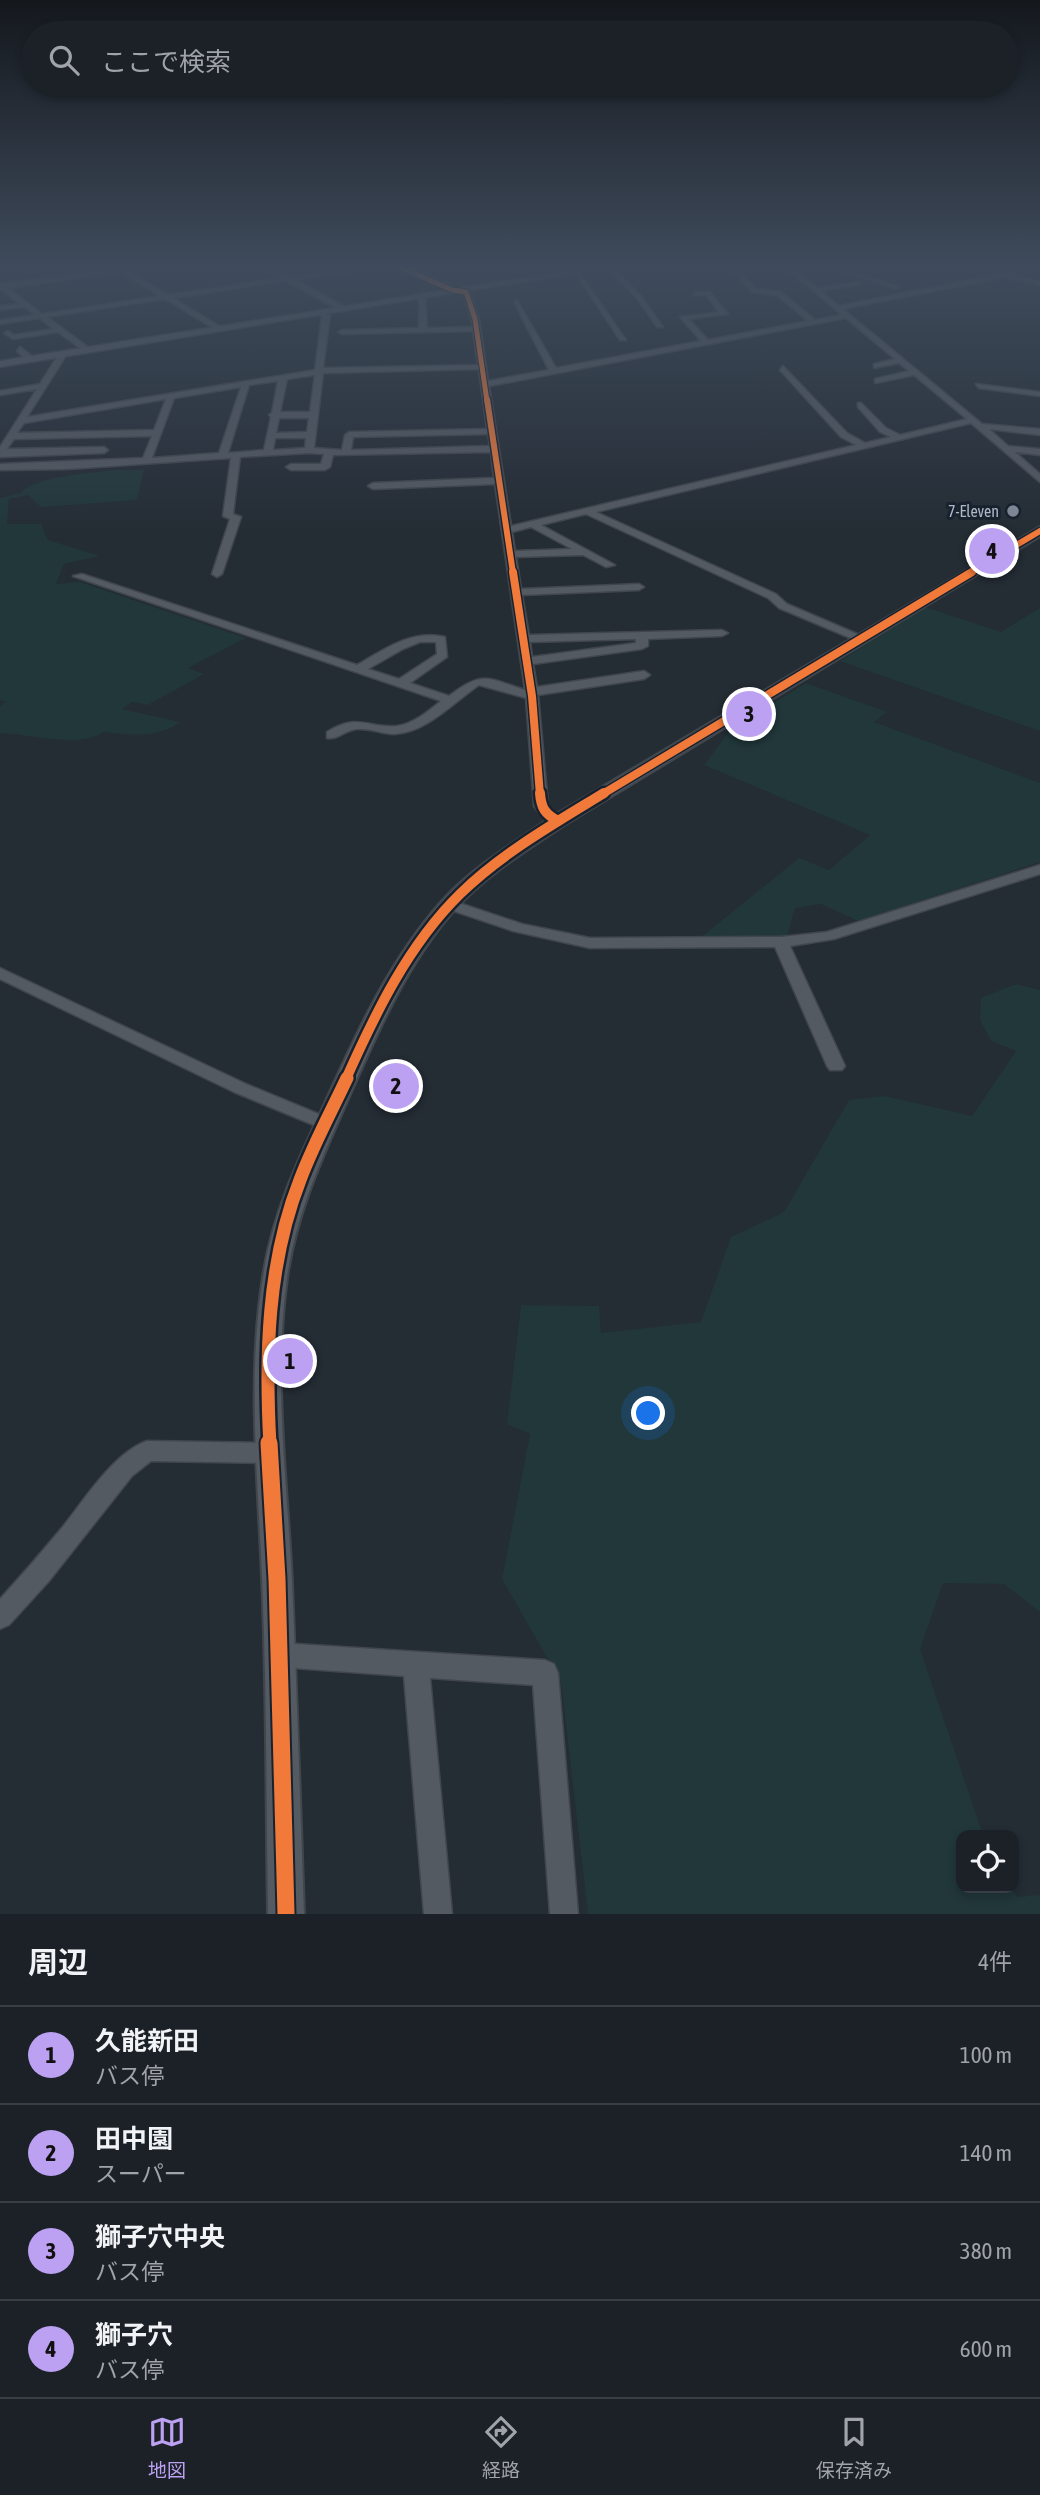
<!DOCTYPE html>
<html lang="ja">
<head>
<meta charset="utf-8">
<style>
  body { margin:0; font-family:"Asap Condensed","Noto Sans JP",sans-serif; background:#24292f; color:#f1f3f6 }
  .controls { position:absolute; right:21px; bottom:21px; display:grid; overflow:hidden; border-radius:14px; box-shadow:0 4px 10px #0003 }
  .controls button { width:63px; height:63px; display:grid; place-items:center; padding:0; border:0; border-bottom:2px solid #393e44; background:#1b2127; color:#f1f3f6; font:35px sans-serif }
  .you { position:absolute; left:649px; top:1414px; width:24px; height:24px; margin:-18px; border:5px solid #fff; border-radius:50%; background:#1a73e8; box-shadow:0 0 0 10px #1a73e833 }
  .badge { display:grid; place-items:center; width:46px; height:46px; border-radius:50%; background:#bca0f2; color:#111; font-size:23px; font-weight:700 }
  .pin { position:absolute; translate:-50% -50%; border:4px solid #fff; box-shadow:0 2px 7px #0006 }
  .list { margin:0; padding:0; list-style:none }
  h2 { display:flex; justify-content:space-between; align-items:center; height:91px; margin:0; padding:0 28px; font-size:30px }
  h2 small { font-size:23px; font-weight:400; color:#a0a3a7 }
  .list li { display:grid; grid-template-columns:46px 1fr auto; gap:21px; align-items:center; box-sizing:border-box; height:98px; padding:0 28px; border-top:2px solid #393e44 }
  .list b { display:block; font-size:26px; white-space:nowrap }
  .list p { margin:0; font-size:23px; white-space:nowrap; color:#a0a3a7 }
  .list em { font-size:23px; font-style:normal; color:#a0a3a7 }
  .icon { flex:none; width:38px; height:38px; fill:none; stroke:currentColor; stroke-width:2; stroke-linecap:round; stroke-linejoin:round }
  .map { position:relative; flex:none; width:1040px; height:1914px; overflow:hidden }
  .search { position:absolute; background:#1b2127; box-shadow:0 4px 10px #0003; left:21px; right:21px; top:21px; height:77px; display:flex; align-items:center; gap:18px; box-sizing:border-box; padding:0 24px; border-radius:38px; color:#a0a3a7; font-size:26px }
  .sheet { height:483px; background:#1b2127 }
  nav { display:flex; justify-content:space-around; align-items:center; box-sizing:border-box; height:98px; border-top:2px solid #393e44; background:#1b2127; font-size:19px; color:#a0a3a7 }
  nav a { display:grid; justify-items:center; gap:4px }
  nav .on { color:#bca0f2 }
  .map>svg:first-child { display:block }
  .green { fill:#21373a }
  .lines { fill:none; stroke-linecap:round; stroke-linejoin:round }
  .minor-casing { stroke:#41464c; stroke-width:3 }
  .tertiary-casing { stroke:#41464c; stroke-width:4 }
  .secondary-casing { stroke:#41464c; stroke-width:3 }
  .minor { fill:#545a62; fill-rule:evenodd }
  .tertiary { fill:#545a62; fill-rule:evenodd }
  .secondary { fill:#585e67; fill-rule:evenodd }
  .cycleway-far5-casing { stroke:#18222f; stroke-width:7 }
  .cycleway-far4-casing { stroke:#18222f; stroke-width:9 }
  .cycleway-far3-casing { stroke:#18222f; stroke-width:11 }
  .cycleway-far2-casing { stroke:#18222f; stroke-width:15 }
  .cycleway-far1-casing { stroke:#18222f; stroke-width:18 }
  .cycleway-casing { stroke:#18222f; stroke-width:21 }
  .cycleway-far5 { stroke:#f17a3a; stroke-width:5 }
  .cycleway-far4 { stroke:#f17a3a; stroke-width:6 }
  .cycleway-far3 { stroke:#f17a3a; stroke-width:8 }
  .cycleway-far2 { stroke:#f17a3a; stroke-width:10 }
  .cycleway-far1 { stroke:#f17a3a; stroke-width:13 }
  .cycleway { stroke:#f17a3a; stroke-width:17 }
  .poi-dot { fill:#7d8694; stroke:#18222f; stroke-width:2.5 }
  .labels { text-anchor:middle; dominant-baseline:central; stroke-width:6; stroke-linejoin:round; paint-order:stroke }
  .far-poi-label { font-size:16px; fill:#adb7c7; stroke:#18222f; text-anchor:end }
</style>
</head>
<body>
<div class="map">
<svg width="1040" height="1914" viewBox="0 0 1040 1914">
  <rect width="100%" height="100%" fill="#242c34"/>
  <g class="green">
    <path d="M116,470h28l-7,30 -96,7 -13,-12 -19,4 -2,25h34l7,16 52,16 -36,8 -8,20 24,-2 166,56 -58,30 16,6 -56,31 -16,-3 -10,7 58,13c-23,17 -50,13 -76,10 -25,17 -75,2 -104,1v-27l6,-4 -6,-2v-202l21,-5c13,-17 73,-20 95,-23z"/>
    <polygon points="925,607 1001,632 1040,608 1040,731 840,661"/>
    <polygon points="806,683 887,712 874,722 1040,783 1040,862 858,921 821,904 795,908 787,937 700,938 799,858 829,870 870,835 704,765 731,729"/>
    <polygon points="1016,984 1040,990 1040,1612 1004,1584 943,1583 920,1649 983,1835 961,1835 961,1888 1012,1888 1017,1897 1040,1895 1040,1914 588,1914 561,1682 502,1579 530,1434 507,1424 521,1305 599,1306 601,1333 701,1322 731,1237 784,1212 849,1100 885,1096 972,1116 1016,1051 991,1041 980,1020 981,998"/>
  </g>
  <g class="lines">
    <g class="minor-casing">
      <g id="minor">
        <path d="M119,266h34l-25,5 40,24 196,-29h16l-207,32 48,29 -3,4 -53,-32 -118,18 42,31 -3,4 -28,-20 -45,7 -9,-6 4,-2 6,4 39,-6 -13,-11 -40,6v-4l35,-5 -10,-8 -25,3v-4l20,-2 -20,-15v-6l116,-14zM121,272l39,24 -118,18 -34,-26z"/>
        <polygon points="539,266 548,266 565,274 560,275"/>
        <polygon points="605,266 611,266 640,295 663,327 657,327 636,297"/>
        <path d="M729,266h6l21,23 25,3 34,28 27,-5 -58,-49h7l26,22 43,-6 -2,3 -37,6 18,15 164,-33 -21,-7 27,5 26,-5 -23,9 28,6v4l-35,-8 -162,32 139,115 58,5v6l-51,-6 19,17 32,3v6l-25,-3 25,22v8l-69,-59 -375,89 180,82 11,10 77,33 2,2 -6,3 -81,-34 -11,-10 -182,-84 -45,11 74,40 -9,2 -23,-12 -67,2 5,32 118,-5 5,3 -5,3 -117,5 7,40 193,-5 6,3 -6,3 -74,3v7l-6,3 -109,15 4,23 107,-16 6,4 -6,4 -106,16 10,111c5,7 12,8 17,15l-2,3c-14,3 -22,-8 -29,-18l-8,-108 -47,-13c-25,17 -52,47 -84,49 -12,0 -25,-6 -37,-5 -12,0 -19,11 -31,9v-6c33,-20 40,-3 70,-6 16,-2 32,-15 44,-25l-368,-125 9,-2 275,91c28,-16 55,-36 88,-28l2,20 -37,26 39,13c34,-26 38,-18 76,-6l-30,-206 -122,5 -5,-3 5,-3 121,-5 -3,-26 -158,3 -3,12 -5,3h-34l-5,-3 5,-3h30l3,-10 -15,-1 -69,4 -7,57 8,3 -19,57 -5,3 -5,-3 18,-55 -7,-3 8,-58 -164,11 -67,1v-6l143,-6 9,-22 -138,3 -7,10 97,-2 4,3 -4,3 -104,4v-10l37,-58 -37,6v-4l40,-7 20,-32 7,2 -40,63 288,-47 7,-54 -6,-2 2,-3 12,4 -7,53 155,-3 -5,-34 -131,3 -4,-2 4,-2 77,-2v-31l3,-2 3,2 2,31 46,-1 -9,-33 -8,-3 3,-2 11,4 9,26 9,62 61,-11 -35,-68 3,-2 39,68 145,-27 -21,-24 39,-5 -13,-17h-12l2,-3h14l18,22 -39,5 19,21 100,-19 -31,-26 -25,-3zM846,318l49,41 -21,5v4l25,-5 10,8 -34,8v4l39,-8 53,44 -67,16 -14,-7 -25,-25h-3v4l22,25 11,5 -26,6 -18,-10 -64,-67 -3,4 61,67 15,8 -345,81 -22,-140zM479,369l8,60 -138,3 -4,3 -3,15 -28,-2 9,-75zM315,375l-5,37h-30l7,-33zM278,381l-6,32 -3,2 2,2 -7,33 -36,3 21,-68zM241,387l-22,66 -67,5 22,-60zM166,399l-12,31 -137,3 7,-10zM279,418h30l-2,14 -31,1zM488,434l2,12 -139,4 2,-13zM275,438h31l-1,10 -32,2zM531,527l41,22 -57,2 -3,-19zM636,639v4l-104,14 -2,-15zM420,642h16l1,12 -38,25 -31,-10 35,-20z"/>
        <polygon points="823,266 833,266 900,287 895,288"/>
        <polygon points="574,271 578,271 626,340 620,340"/>
        <polygon points="20,347 33,357 33,361 27,361 17,351"/>
        <polygon points="976,384 1040,392 1040,396 979,388"/>
        <polygon points="1040,865 1040,874 834,939 790,946 845,1066 842,1070 830,1070 827,1066 775,947 590,948 513,931 445,908 442,905 450,900 522,924 590,938 781,937 827,932"/>
        <polygon points="0,968 246,1084 333,1120 336,1124 333,1128 321,1128 234,1092 0,979"/>
        <path d="M147,1441l125,2 8,3 3,7 -3,7 -8,3 -121,-2 -19,15 -83,105 -40,44 -9,4v-30c21,-23 41,-46 61,-70 22,-27 52,-76 86,-88z"/>
        <polygon points="280,1643 545,1660 554,1664 558,1673 578,1914 550,1914 533,1685 430,1678 452,1914 424,1914 404,1676 280,1667 271,1664 267,1655 271,1646"/>
      </g>
    </g>
    <g class="tertiary-casing">
      <g id="tertiary">
        <polygon points="259,266 269,266 349,309 342,311"/>
        <polygon points="394,266 405,266 463,291 456,293"/>
        <path d="M1040,527v9l-476,289c-37,25 -77,49 -108,83 -49,55 -79,125 -108,191 -26,59 -52,115 -61,179 -14,101 0,202 5,303 5,111 8,222 12,333h-36c-2,-112 -1,-224 -6,-337 -4,-99 -15,-200 1,-300 9,-62 35,-117 62,-174 32,-71 65,-144 117,-202 31,-34 72,-58 110,-84z"/>
      </g>
    </g>
    <g class="secondary-casing">
      <polygon id="secondary" points="599,266 619,266 0,367 0,361"/>
    </g>
    <use href="#minor" class="minor"/>
    <use href="#tertiary" class="tertiary"/>
    <use href="#secondary" class="secondary"/>
    <g class="cycleway-far5-casing">
      <polyline id="cycleway-far5" points="398,266 452,290 466,292 475,319 487,401"/>
    </g>
    <g class="cycleway-far4-casing">
      <g id="cycleway-far4">
        <polyline points="487,399 513,573"/>
        <polyline points="969,573 1040,531"/>
      </g>
    </g>
    <g class="cycleway-far3-casing">
      <g id="cycleway-far3">
        <polyline points="513,572 532,696 540,795"/>
        <polyline points="601,795 972,572"/>
      </g>
    </g>
    <g class="cycleway-far2-casing">
      <g id="cycleway-far2">
        <path d="M540,793c1,15 5,21 18,28"/>
        <path d="M346,1079c29,-65 62,-134 114,-185 42,-41 95,-71 144,-101"/>
      </g>
    </g>
    <g class="cycleway-far1-casing">
      <path id="cycleway-far1" d="M270,1445c-5,-88 -3,-181 30,-265 13,-35 31,-68 47,-102"/>
    </g>
    <g class="cycleway-casing">
      <polyline id="cycleway" points="269,1443 277,1579 286,1914"/>
    </g>
    <use href="#cycleway-far5" class="cycleway-far5"/>
    <use href="#cycleway-far4" class="cycleway-far4"/>
    <use href="#cycleway-far3" class="cycleway-far3"/>
    <use href="#cycleway-far2" class="cycleway-far2"/>
    <use href="#cycleway-far1" class="cycleway-far1"/>
    <use href="#cycleway" class="cycleway"/>
  </g>
  <linearGradient id="sky" x2="0" y2="1"><stop stop-color="#14181d"/><stop offset="0.5" stop-color="#3f4b5c"/><stop offset="1" stop-color="#3f4b5c" stop-opacity="0"/></linearGradient>
  <rect width="1040" height="534" fill="url(#sky)"/>
  <circle class="poi-dot" cx="1013" cy="511" r="7"/>
  <g class="labels">
    <g class="far-poi-label">
      <text x="999" y="511">7-Eleven</text>
    </g>
  </g>
</svg>
<div class="controls">
<button><svg class="icon" aria-label="locate" viewBox="0 0 24 24"><circle cx="12" cy="12" r="6"/><path d="M12 2v4M12 18v4M2 12h4M18 12h4"/></svg></button>
</div>
<div class="you"></div>
<div class="pin badge" style="left:290px;top:1361px">1</div>
<div class="pin badge" style="left:396px;top:1086px">2</div>
<div class="pin badge" style="left:749px;top:714px">3</div>
<div class="pin badge" style="left:992px;top:551px">4</div>
<div class="search"><svg class="icon" aria-label="search" viewBox="0 0 24 24"><circle cx="10" cy="10" r="6"/><path d="M15 15l6 6"/></svg>ここで検索</div>
</div>
<section class="sheet">
<h2>周辺<small>4件</small></h2>
<ul class="list">
<li><span class="badge">1</span><div><b>久能新田</b><p>バス停</p></div><em>100 m</em></li>
<li><span class="badge">2</span><div><b>田中園</b><p>スーパー</p></div><em>140 m</em></li>
<li><span class="badge">3</span><div><b>獅子穴中央</b><p>バス停</p></div><em>380 m</em></li>
<li><span class="badge">4</span><div><b>獅子穴</b><p>バス停</p></div><em>600 m</em></li>
</ul>
</section>
<nav>
<a class="on"><svg class="icon" aria-label="map" viewBox="0 0 24 24"><path d="M3 6l6-2 6 2 6-2v14l-6 2-6-2-6 2zM9 4v14M15 6v14"/></svg>地図</a>
<a><svg class="icon" aria-label="directions" viewBox="0 0 24 24"><path d="M12 3l9 9-9 9-9-9zM9 14v-3h6M13 9l2 2-2 2"/></svg>経路</a>
<a><svg class="icon" aria-label="saved" viewBox="0 0 24 24"><path d="M7 4h10v16l-5-4-5 4z"/></svg>保存済み</a>
</nav>
</body>
</html>
